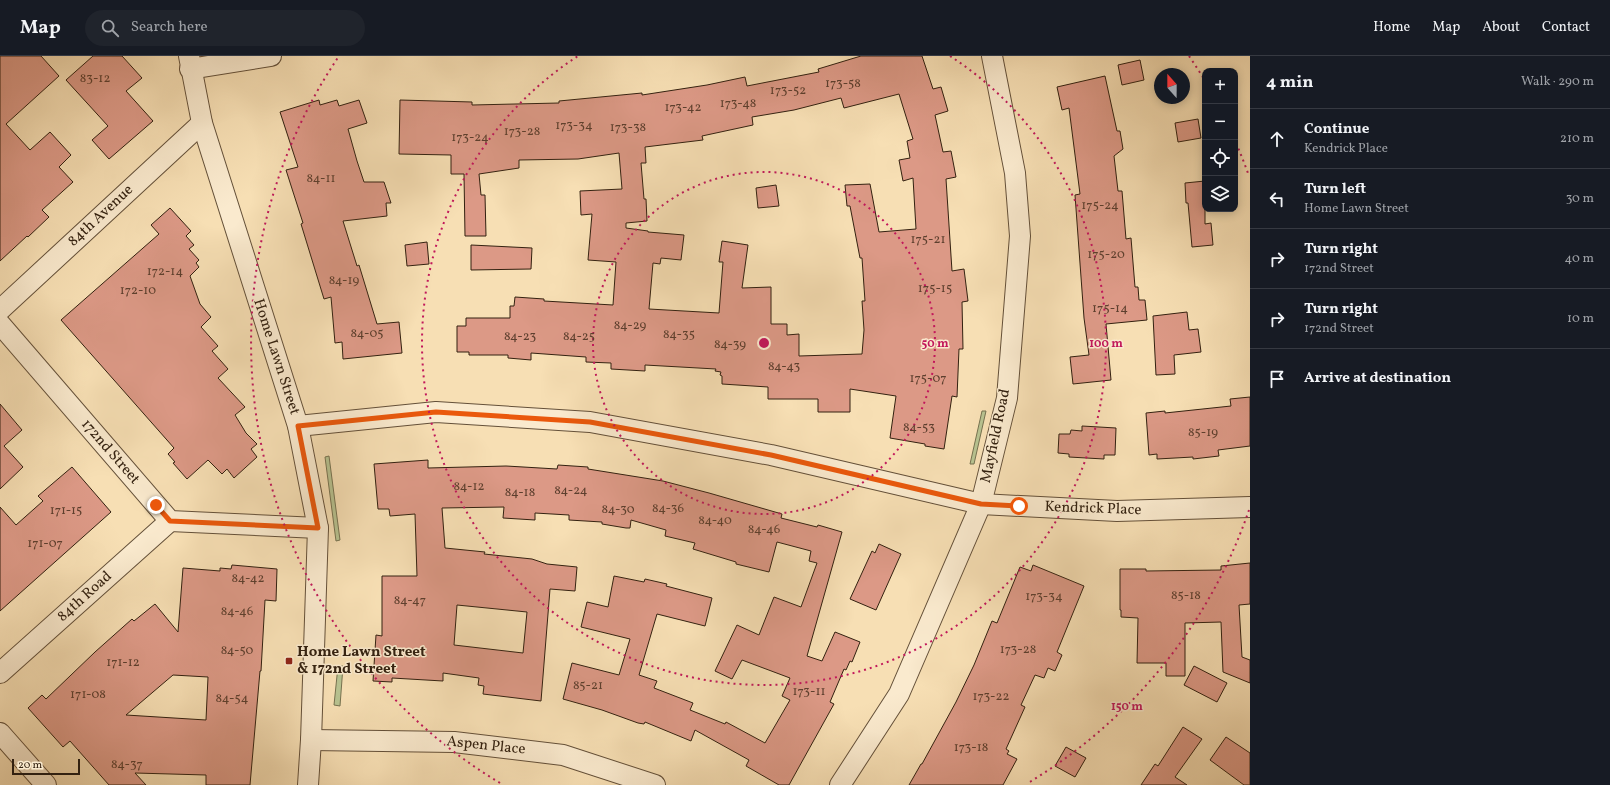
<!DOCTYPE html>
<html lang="en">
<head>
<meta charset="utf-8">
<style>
  body { margin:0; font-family:Vollkorn,serif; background:#20242c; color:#f1f3f6 }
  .controls { position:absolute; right:12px; top:12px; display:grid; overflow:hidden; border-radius:8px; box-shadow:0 2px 10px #0003 }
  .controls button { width:36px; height:36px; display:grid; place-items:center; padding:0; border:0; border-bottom:1px solid #363941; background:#171b24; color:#f1f3f6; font:20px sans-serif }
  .compass { position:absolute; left:1154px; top:12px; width:36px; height:36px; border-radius:50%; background:#171b24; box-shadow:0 2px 10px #0003; rotate:339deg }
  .scale { position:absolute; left:12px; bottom:10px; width:68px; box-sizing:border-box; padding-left:4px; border:2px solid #332110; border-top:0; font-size:11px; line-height:14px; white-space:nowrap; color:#332110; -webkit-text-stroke:3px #faeace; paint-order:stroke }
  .stop { position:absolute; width:12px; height:12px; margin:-9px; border:3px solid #ea580c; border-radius:50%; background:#fff }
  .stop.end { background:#ea580c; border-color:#fff; box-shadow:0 1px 4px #0008 }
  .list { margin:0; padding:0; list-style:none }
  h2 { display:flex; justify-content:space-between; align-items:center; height:52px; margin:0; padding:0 16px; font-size:17px }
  h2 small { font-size:13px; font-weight:400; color:#9ea1a6 }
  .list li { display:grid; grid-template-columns:26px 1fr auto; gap:12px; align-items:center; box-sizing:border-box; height:60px; padding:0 16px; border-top:1px solid #363941 }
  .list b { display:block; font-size:15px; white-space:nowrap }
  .list p { margin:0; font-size:13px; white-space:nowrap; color:#9ea1a6 }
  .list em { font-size:13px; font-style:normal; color:#9ea1a6 }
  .icon { flex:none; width:22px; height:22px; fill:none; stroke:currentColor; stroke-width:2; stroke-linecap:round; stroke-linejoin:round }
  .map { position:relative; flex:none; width:1250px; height:729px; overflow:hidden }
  header { display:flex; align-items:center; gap:24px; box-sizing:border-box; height:56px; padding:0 20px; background:#171b24; border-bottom:1px solid #363941 }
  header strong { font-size:19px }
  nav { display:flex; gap:22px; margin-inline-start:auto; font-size:14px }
  .search { width:280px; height:36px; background:#20242c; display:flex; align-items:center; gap:10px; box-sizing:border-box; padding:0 14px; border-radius:22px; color:#9ea1a6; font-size:15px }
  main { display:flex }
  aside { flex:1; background:#171b24 }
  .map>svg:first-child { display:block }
  .green { fill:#b8c391; stroke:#767250 }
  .building { fill:#dc9986; stroke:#332110; fill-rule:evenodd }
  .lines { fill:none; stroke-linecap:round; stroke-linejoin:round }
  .minor-casing { stroke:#645039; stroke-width:22 }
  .minor { stroke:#faeace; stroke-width:20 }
  .route { stroke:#ea580c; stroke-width:5 }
  .ring { fill:none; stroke:#c2185b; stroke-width:2; stroke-dasharray:2 4 }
  .poi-dot { fill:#8f2418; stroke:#faeace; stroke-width:1.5 }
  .labels { text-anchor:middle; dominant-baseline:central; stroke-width:3; stroke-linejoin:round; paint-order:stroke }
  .number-label { font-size:13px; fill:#5d3f2e }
  .street-label { font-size:15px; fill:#332110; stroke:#faeace }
  .poi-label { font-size:15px; font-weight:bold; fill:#332110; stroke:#faeace; text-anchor:start }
  .centre { fill:#c2185b; stroke:#faeace; stroke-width:2 }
  .ring-label { font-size:12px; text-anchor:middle; font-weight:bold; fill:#c2185b; stroke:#faeace; stroke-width:3; stroke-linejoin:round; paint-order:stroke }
</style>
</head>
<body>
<header>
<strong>Map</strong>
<div class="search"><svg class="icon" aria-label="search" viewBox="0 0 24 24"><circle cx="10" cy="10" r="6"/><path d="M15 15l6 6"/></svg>Search here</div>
<nav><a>Home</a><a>Map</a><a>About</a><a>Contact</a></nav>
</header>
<main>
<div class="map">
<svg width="1250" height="729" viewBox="0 0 1250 729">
  <rect width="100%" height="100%" fill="#f7dfb4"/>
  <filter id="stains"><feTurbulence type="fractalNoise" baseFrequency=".005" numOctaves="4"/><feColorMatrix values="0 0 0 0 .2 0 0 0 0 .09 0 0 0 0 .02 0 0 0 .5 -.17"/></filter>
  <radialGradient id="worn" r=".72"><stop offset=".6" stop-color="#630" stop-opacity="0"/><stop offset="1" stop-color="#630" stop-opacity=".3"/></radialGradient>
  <g class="green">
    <polygon points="982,355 986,355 974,408 970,408"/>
    <polygon points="329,400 340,484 336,485 325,401"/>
    <polygon points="338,610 343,610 340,650 334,649"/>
  </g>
  <g class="building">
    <polygon points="0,0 41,0 59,20 6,68 30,94 50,76 71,99 59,111 73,126 42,154 49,161 28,181 27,180 0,205"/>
    <polygon points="93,0 122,0 142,22 126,35 153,65 109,103 92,84 108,70 66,24"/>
    <path d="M861,0h61l11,33 8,-2 7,24 -13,4 8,37 8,-1 5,26 -10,2 6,92 12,-2 4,32 -6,1 1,47h-4l-2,48 -5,-1 -8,53 -19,-3v-2l-35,-6 6,-42 -46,-7v23h-32v-13h-50v-12l-46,-3v-8l-2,-1 1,-3 -6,-1 1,-2 -71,-4v6l-34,-2v-6l-25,-1v-5l-55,-4v7l-23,-2v-3h-39v-3h-12v-26h9v-8h44v-12h4l1,-9 29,2v2l69,4 3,-43 -28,-2 4,-46 -11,1 -1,-24 42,-2 -3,-36 -41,6 -59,1v8l-40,6 2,21h4l1,41h-21l-1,-62h-13v-19l-52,-1 1,-54 72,2v3l87,-2v-2l83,-8v2l65,-10 38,-8 2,9 72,-14 -1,-3zM899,38l14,45 -6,2 3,17 -11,2 4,21 10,-3 3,51 -37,3 -9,-48 -25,1 2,21h3l10,52h2l3,43h-3l2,29 -2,24 -63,2v-22l-12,1v-11h-16v-37l-29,1 6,-43 -26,-4 -3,21h4l-4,51 -70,-4 4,-46 7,1 1,-6 20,2 3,-25 -36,-3v-1l-22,-3v-5l21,-2 -1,-22h-2l-3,-36h5l-1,-16 58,-7 -1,-4 51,-11 -1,-8 42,-7 47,-12 3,10z"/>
    <polygon points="1140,4 1144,24 1122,29 1118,9"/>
    <polygon points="1105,20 1117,75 1120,75 1123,93 1114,100 1118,135 1122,135 1126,183 1131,182 1135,231 1138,231 1139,244 1145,244 1147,264 1106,268 1111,324 1073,328 1070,301 1089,299 1084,262 1075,139 1080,138 1069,52 1062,54 1057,31"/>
    <polygon points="319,44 320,49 337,44 339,50 359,44 367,67 348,73 357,105 364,126 384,126 391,147 386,147 387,160 343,165 357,210 359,209 377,268 399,266 402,297 343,303 342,286 335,287 331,241 324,243 301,168 303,167 286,114 298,111 280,56"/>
    <polygon points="1198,63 1201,82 1178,86 1175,67"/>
    <polygon points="1205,125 1205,168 1211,167 1213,189 1192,191 1188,147 1186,147 1185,127"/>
    <polygon points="776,129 779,150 758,152 756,132"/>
    <polygon points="170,152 191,175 186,180 194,189 189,193 199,204 196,207 199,211 190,220 200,248 211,261 201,271 218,290 212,295 228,313 218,322 245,351 235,359 246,377 257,388 251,393 257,401 234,422 227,413 222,418 208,404 187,423 173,407 175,406 168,398 174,392 61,264 159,178 151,169"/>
    <polygon points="427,186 429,208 407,210 405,189"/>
    <polygon points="471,189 532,192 531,213 471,214"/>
    <polygon points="1187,256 1189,274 1198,273 1201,296 1174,299 1175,318 1156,319 1153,260"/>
    <polygon points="1250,341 1250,390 1218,394 1219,400 1193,403 1193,401 1157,403 1157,398 1149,399 1146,357 1165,355 1165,357 1231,350 1230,343"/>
    <polygon points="0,348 22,374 4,390 23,411 0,433"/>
    <polygon points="1082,370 1116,372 1115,399 1104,399 1104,403 1069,401 1069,398 1058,397 1059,378 1070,378 1071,374 1082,375"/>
    <path d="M428,404v8l78,-2 51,3 1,-4 30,2v2l75,12 46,12 73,21 -1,4 36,9 1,-2 24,7 -35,124 15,5 13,-29 25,10 -8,20 -2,-1 -4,9 -2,-1 -14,33 4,2 -45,81h-10l-33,-19 3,-6 -54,-30 -4,11 -46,-19 -1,2 -6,-1 -36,-13 -39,-11 9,-36 47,12 11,-36 -49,-12 6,-25 21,5 6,-31 30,6 1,-3 22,5 -1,2 46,12 -7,28 -48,-12 -18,61 18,6 -3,7 39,15 -3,7 35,14 1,-2 39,21 25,-43 -8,-4 8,-18 -48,-18 -10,19 -17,-8 22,-46 22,10 15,-38 27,10 16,-44 -8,-2 2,-10 -34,-9 -8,30 -33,-8v-2l-43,-13 2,-6 -30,-7 1,-6 -35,-10 -1,8h-4l-24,-4v-2l-33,-2v-5l-34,-2v7l-32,-2 1,-11 -62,1 3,40 40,4 -1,2 48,5 15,5 30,3 -2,24 -25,-2 -9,112 -58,-7 1,-8 -6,-1 1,-7 -36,-5v8l-51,-3v4l-19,-1 3,-46 6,1v-60h35l-2,-62 -25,2 -1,-7h-11l-4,-45zM457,549l70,7 -4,41 -69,-8z"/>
    <polygon points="72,411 111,456 0,555 0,451 16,469 43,445 38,440"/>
    <polygon points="879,488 901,498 876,554 850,543 872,495 875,497"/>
    <polygon points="1250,507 1250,548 1239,549 1242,601 1250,604 1250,627 1223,616 1221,566 1185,567 1185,620 1166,620 1166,607 1137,607 1138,562 1121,561 1121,554 1120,554 1120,513 1146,513 1146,515 1221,514 1221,510"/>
    <path d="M232,509l45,4 -1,32 -11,-1 -4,71h-1l-10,114h-44v-10l-71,-2 11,12h-37l-39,-44 -7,6 -35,-39 14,-13 4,4 49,-47 37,-33 2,2 21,-17 23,28 5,-64 37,3v-3l11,1zM173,619l35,2 -2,43 -80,-5z"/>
    <polygon points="1033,509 1084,530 1057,596 1062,599 1055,615 1048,612 1044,622 1035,619 1021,649 1025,651 1006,693 1009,695 1007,698 1017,703 1003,729 909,729 921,708 922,708 956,646 974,609 992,565 997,567 1020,511 1031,515"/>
    <polygon points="1194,610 1227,627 1217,646 1184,629"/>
    <polygon points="1183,671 1202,683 1175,721 1187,729 1141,729 1155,708 1158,710"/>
    <polygon points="1226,681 1250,697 1250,729 1244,729 1210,704"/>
    <polygon points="1066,691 1086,702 1075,721 1055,710"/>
  </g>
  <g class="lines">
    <g class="minor-casing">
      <g id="minor">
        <polyline points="189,0 202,67 298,370 318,472 311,684 308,729"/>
        <polyline points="190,13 271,0"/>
        <polyline points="0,254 202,67"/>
        <polyline points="0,268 170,465 318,472"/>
        <polyline points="298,370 436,356 590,366 771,399 981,448 1117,455 1250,451"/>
        <polyline points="0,617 170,465"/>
        <polyline points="0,677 46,729"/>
        <polyline points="311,684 454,686 563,699 655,729"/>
        <polyline points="840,729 899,638 981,448 1007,342 1020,180 1015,117 992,0"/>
      </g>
    </g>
    <use href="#minor" class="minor"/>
  </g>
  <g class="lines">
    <polyline class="route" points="156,449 170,465 318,472 298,370 436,356 590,366 771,399 981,448 1019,450"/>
  </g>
  <g class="ring">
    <circle cx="764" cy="287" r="171"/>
    <path d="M950 0A342 342 0 1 1 578 0"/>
    <path d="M1249 454A513 513 0 0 1 1028 727M500 727A513 513 0 0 1 339 0M1189 0A513 513 0 0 1 1204 23M1236 87A513 513 0 0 1 1249 120"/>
  </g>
  <rect class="poi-dot" x="285" y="601" width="8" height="8" rx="2"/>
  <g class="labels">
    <g class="number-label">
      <text x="95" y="23">83-12</text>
      <text x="843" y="28">173-58</text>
      <text x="788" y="35">173-52</text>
      <text x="738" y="48">173-48</text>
      <text x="683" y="52">173-42</text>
      <text x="574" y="70">173-34</text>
      <text x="628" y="72">173-38</text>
      <text x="522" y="76">173-28</text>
      <text x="470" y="82">173-24</text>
      <text x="321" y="123">84-11</text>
      <text x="1100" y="150">175-24</text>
      <text x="928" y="184">175-21</text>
      <text x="1106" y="199">175-20</text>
      <text x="165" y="216">172-14</text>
      <text x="344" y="225">84-19</text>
      <text x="935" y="233">175-15</text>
      <text x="138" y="235">172-10</text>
      <text x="1110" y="253">175-14</text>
      <text x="630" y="270">84-29</text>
      <text x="367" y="278">84-05</text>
      <text x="679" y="279">84-35</text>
      <text x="520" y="281">84-23</text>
      <text x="579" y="281">84-25</text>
      <text x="730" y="289">84-39</text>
      <text x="784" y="311">84-43</text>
      <text x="928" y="323">175-07</text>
      <text x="919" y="372">84-53</text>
      <text x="1203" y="377">85-19</text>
      <text x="469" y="431">84-12</text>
      <text x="571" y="435">84-24</text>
      <text x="520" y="437">84-18</text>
      <text x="668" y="453">84-36</text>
      <text x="618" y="454">84-30</text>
      <text x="66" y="455">171-15</text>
      <text x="715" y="465">84-40</text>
      <text x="764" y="474">84-46</text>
      <text x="45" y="488">171-07</text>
      <text x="248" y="523">84-42</text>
      <text x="1186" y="540">85-18</text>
      <text x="1044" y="541">173-34</text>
      <text x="410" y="545">84-47</text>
      <text x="237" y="556">84-46</text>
      <text x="1018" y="594">173-28</text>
      <text x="237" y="595">84-50</text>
      <text x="123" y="607">171-12</text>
      <text x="588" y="630">85-21</text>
      <text x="809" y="636">173-11</text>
      <text x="88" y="639">171-08</text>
      <text x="991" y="641">173-22</text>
      <text x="232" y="643">84-54</text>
      <text x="971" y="692">173-18</text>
      <text x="127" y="709">84-37</text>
    </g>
    <g class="street-label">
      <text transform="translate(101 160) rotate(-43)">84th Avenue</text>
      <text transform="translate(276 301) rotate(72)">Home Lawn Street</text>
      <text transform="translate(996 380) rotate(-78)">Mayfield Road</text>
      <text transform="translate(110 396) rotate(49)">172nd Street</text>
      <text transform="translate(1093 453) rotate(2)">Kendrick Place</text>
      <text transform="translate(85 541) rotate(-42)">84th Road</text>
      <text transform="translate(486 690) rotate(6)">Aspen Place</text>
    </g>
    <g class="poi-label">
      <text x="297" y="596">Home Lawn Street<tspan x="297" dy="17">&amp; 172nd Street</tspan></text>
    </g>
  </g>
  <circle cx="764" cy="287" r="6" class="centre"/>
  <g class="ring-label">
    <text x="935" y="291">50 m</text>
    <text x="1106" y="291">100 m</text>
    <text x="1127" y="654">150 m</text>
  </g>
  <rect width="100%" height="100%" filter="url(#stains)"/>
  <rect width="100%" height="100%" fill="url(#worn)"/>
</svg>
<div class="controls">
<button>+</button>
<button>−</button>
<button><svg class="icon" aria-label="locate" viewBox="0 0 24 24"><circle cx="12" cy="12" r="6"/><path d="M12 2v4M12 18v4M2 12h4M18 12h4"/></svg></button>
<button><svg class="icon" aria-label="layers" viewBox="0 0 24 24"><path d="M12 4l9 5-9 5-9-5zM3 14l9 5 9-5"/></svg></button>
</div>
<svg class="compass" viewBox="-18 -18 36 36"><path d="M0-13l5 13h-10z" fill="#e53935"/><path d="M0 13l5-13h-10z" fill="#9ea1a6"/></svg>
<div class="scale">20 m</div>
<div class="stop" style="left:1019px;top:450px"></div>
<div class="stop end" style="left:156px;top:449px"></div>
</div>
<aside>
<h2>4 min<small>Walk · 290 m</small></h2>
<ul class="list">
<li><svg class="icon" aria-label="ahead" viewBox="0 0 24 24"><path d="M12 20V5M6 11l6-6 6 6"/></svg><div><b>Continue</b><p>Kendrick Place</p></div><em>210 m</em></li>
<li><svg class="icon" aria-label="left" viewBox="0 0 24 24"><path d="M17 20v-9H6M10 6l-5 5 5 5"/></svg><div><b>Turn left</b><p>Home Lawn Street</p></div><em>30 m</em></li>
<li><svg class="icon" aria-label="right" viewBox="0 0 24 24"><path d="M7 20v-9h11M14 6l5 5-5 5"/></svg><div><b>Turn right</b><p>172nd Street</p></div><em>40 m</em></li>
<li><svg class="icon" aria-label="right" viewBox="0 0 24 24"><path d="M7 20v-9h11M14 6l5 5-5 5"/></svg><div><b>Turn right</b><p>172nd Street</p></div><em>10 m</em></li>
<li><svg class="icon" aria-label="arrive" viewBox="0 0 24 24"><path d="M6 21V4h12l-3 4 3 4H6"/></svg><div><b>Arrive at destination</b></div></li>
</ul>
</aside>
</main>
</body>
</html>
